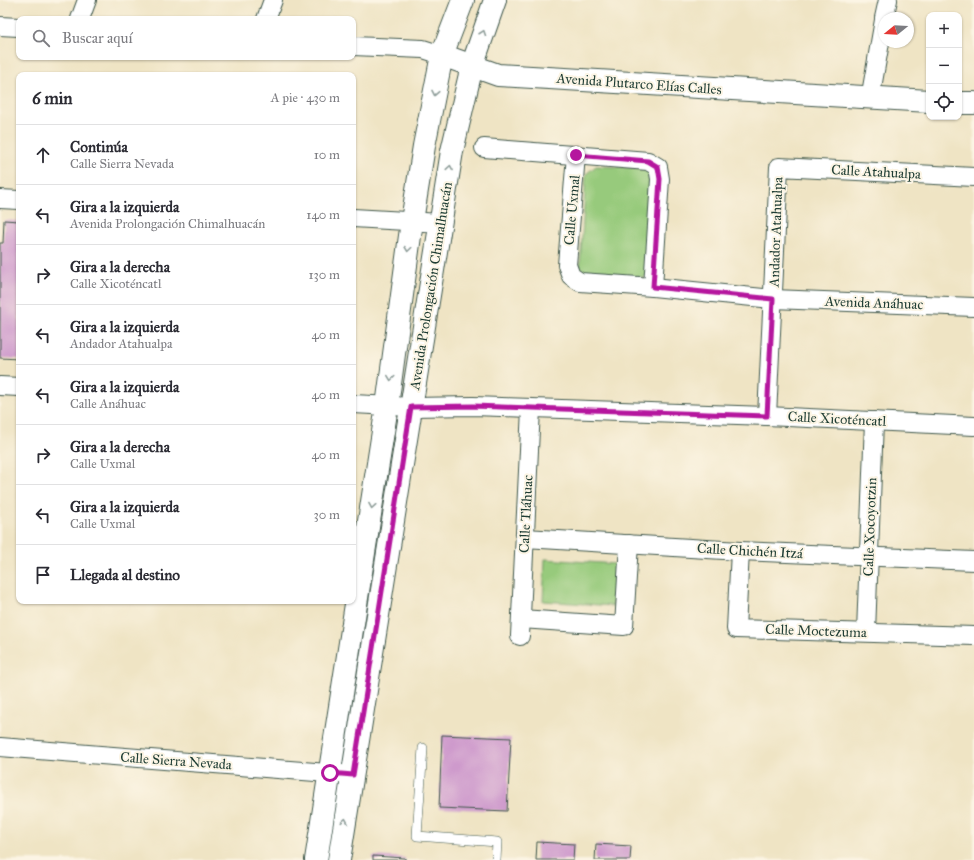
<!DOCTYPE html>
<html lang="es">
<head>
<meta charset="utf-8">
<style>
  body { margin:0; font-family:"IM FELL Great Primer",serif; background:#f2f2f3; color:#2b2b33 }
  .controls { position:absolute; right:12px; top:12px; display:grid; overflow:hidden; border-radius:8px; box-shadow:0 1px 3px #0004 }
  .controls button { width:36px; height:36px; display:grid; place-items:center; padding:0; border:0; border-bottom:1px solid #e1e1e2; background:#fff; color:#2b2b33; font:20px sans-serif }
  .compass { position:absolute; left:878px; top:12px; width:36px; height:36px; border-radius:50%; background:#fff; box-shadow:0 1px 3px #0004; rotate:252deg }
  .stop { position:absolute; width:12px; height:12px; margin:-9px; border:3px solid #b5179e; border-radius:50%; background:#fff }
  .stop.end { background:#b5179e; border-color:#fff; box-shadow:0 1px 4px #0008 }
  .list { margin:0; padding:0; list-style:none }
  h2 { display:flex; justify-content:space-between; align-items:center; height:52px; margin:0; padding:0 16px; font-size:17px }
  h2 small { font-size:13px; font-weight:400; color:#7c7c81 }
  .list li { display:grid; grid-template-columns:26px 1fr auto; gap:12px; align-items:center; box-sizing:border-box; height:60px; padding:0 16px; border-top:1px solid #e1e1e2 }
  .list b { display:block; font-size:15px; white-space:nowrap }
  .list p { margin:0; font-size:13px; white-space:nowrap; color:#7c7c81 }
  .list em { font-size:13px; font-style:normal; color:#7c7c81 }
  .icon { flex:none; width:22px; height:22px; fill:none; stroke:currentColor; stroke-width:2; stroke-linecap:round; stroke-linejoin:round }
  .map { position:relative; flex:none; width:974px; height:860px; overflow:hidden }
  .search { position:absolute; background:#fff; box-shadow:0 1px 3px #0004; left:16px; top:16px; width:340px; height:44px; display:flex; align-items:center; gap:10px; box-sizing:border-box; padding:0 14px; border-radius:8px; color:#7c7c81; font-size:15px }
  .panel { position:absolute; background:#fff; box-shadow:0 1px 3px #0004; left:16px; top:72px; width:340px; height:532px; border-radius:8px }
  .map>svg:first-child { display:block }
  .green { fill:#97ca7b; stroke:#5b8458 }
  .building { fill:#ce9acc }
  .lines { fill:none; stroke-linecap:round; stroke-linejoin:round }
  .service-casing { stroke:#3e564a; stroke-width:10 }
  .minor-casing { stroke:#3e564a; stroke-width:20 }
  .tertiary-casing { stroke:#3e564a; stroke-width:24 }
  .service { stroke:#fff; stroke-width:9 }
  .minor { stroke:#fff; stroke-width:18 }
  .tertiary { stroke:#fff; stroke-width:22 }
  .oneway { stroke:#8f9e9a }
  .route { stroke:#b5179e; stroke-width:5 }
  .labels { text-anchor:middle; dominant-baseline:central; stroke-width:4; stroke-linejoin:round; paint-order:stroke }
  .street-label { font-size:14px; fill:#1f3d34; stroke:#fcf5e5 }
</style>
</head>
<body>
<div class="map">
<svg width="974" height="860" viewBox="0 0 974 860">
  <rect width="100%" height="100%" fill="#fcf5e5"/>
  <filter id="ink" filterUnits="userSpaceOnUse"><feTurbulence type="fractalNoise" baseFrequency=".025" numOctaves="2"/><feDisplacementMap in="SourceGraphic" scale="8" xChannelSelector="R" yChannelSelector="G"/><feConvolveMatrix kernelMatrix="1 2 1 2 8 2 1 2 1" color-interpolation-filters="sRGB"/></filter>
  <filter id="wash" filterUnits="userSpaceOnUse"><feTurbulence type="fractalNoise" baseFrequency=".012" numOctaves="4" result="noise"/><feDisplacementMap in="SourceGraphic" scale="16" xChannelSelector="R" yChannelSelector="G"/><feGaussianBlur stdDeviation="0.9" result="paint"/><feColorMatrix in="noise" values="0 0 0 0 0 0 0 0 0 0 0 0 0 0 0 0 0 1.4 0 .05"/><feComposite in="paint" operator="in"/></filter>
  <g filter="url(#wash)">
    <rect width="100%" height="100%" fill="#efe4c4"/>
    <g class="green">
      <polygon points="596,166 647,168 657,178 651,271 644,278 585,273 580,267 586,174"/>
      <polygon points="545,559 616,564 613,606 543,601"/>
    </g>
    <g id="blocks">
      <g class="building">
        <polygon points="4,220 19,221 19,359 0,358 0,243 3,243"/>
        <polygon points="442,735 511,738 507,811 439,808"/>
        <polygon points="537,842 574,844 573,860 536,860"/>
        <polygon points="596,844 631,846 630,860 595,860"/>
        <polygon points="373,856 405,858 405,860 373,860"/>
      </g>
    </g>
  </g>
  <g filter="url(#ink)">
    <use href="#blocks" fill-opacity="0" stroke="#3e564a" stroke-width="1"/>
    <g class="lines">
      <g class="service-casing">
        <polyline id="service" points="423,748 417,836 497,842 496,860"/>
      </g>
      <g class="minor-casing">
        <g id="minor">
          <polyline points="884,18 888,0"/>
          <polyline points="80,19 87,0"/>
          <polyline points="266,19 273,0"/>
          <polyline points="0,26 19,27"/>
          <polyline points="353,46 423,49 442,55"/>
          <polyline points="870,99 884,20"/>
          <polyline points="484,148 648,161 658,167 660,179 653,287"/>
          <polyline points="576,155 567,265 571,276 580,282 653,287 773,299 974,307"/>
          <polyline points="0,199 19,200"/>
          <polyline points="353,218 441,223"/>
          <polyline points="0,386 19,387"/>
          <polyline points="353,404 411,407 473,406 767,416 974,426"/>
          <polyline points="767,416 779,167 974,177"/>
          <polyline points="525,538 740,551 974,561"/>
          <polyline points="740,551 736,629 974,636"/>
          <polyline points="521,619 624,626 629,544"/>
          <polyline points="866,632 874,421"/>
          <polyline points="520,636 531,409"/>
          <polyline points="0,747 353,775"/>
        </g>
      </g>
      <g class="tertiary-casing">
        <g id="tertiary">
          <polyline points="442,55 498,75 929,101"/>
          <polyline points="959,103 974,103"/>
          <polyline points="316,860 387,406 412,221 424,146 442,55 463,0"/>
          <polyline points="339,860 452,151 472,66 495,0"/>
        </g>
      </g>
      <use href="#service" class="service"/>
      <use href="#minor" class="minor"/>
      <use href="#tertiary" class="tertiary"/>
    </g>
    <defs><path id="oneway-chevron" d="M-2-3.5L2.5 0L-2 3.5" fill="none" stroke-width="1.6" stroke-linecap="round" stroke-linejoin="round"/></defs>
    <g class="oneway">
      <use href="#oneway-chevron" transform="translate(483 33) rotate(-71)"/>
      <use href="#oneway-chevron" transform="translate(435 93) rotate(101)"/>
      <use href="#oneway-chevron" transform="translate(450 168) rotate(-81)"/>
      <use href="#oneway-chevron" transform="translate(408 249) rotate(98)"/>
      <use href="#oneway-chevron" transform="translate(391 378) rotate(98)"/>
      <use href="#oneway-chevron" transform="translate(372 506) rotate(99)"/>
      <use href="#oneway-chevron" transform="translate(345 821) rotate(-81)"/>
    </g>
  </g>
  <g class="lines" filter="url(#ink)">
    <polyline class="route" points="330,773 353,775 411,407 473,406 767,416 773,299 653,287 660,179 658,167 648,161 576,155"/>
  </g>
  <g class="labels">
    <g class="street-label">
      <text transform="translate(639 84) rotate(4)">Avenida Plutarco Elías Calles</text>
      <text transform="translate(876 172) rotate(3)">Calle Atahualpa</text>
      <text transform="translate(572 210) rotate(-85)">Calle Uxmal</text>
      <text transform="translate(776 232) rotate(-88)">Andador Atahualpa</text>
      <text transform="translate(431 286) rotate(-81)">Avenida Prolongación Chimalhuacán</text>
      <text transform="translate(874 303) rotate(2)">Avenida Anáhuac</text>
      <text transform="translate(837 419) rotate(3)">Calle Xicoténcatl</text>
      <text transform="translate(526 514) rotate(-87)">Calle Tláhuac</text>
      <text transform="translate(870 527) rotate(-88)">Calle Xocoyotzin</text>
      <text transform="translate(750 551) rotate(3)">Calle Chichén Itzá</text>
      <text transform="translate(816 631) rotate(2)">Calle Moctezuma</text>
      <text transform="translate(176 761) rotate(4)">Calle Sierra Nevada</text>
    </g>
  </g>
</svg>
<div class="controls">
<button>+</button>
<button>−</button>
<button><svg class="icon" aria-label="locate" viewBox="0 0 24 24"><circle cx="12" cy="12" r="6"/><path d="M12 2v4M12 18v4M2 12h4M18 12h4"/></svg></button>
</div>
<svg class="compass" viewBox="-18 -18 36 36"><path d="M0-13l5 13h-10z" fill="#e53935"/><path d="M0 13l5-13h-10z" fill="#7c7c81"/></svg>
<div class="stop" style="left:330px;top:773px"></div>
<div class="stop end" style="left:576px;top:155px"></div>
<div class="search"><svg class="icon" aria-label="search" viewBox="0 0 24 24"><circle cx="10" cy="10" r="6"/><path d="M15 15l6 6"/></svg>Buscar aquí</div>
<section class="panel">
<h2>6 min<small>A pie · 430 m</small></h2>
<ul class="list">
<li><svg class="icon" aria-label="ahead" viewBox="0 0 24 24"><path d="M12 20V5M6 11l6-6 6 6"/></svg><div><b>Continúa</b><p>Calle Sierra Nevada</p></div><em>10 m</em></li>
<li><svg class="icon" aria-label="left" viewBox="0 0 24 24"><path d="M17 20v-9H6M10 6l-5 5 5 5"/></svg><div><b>Gira a la izquierda</b><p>Avenida Prolongación Chimalhuacán</p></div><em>140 m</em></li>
<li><svg class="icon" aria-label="right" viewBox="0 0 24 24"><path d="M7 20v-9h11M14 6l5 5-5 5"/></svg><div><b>Gira a la derecha</b><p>Calle Xicoténcatl</p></div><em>130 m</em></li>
<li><svg class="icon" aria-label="left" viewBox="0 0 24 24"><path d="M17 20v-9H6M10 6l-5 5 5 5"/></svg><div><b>Gira a la izquierda</b><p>Andador Atahualpa</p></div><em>40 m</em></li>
<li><svg class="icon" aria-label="left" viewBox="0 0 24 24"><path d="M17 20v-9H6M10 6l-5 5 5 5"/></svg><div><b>Gira a la izquierda</b><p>Calle Anáhuac</p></div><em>40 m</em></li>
<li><svg class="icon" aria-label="right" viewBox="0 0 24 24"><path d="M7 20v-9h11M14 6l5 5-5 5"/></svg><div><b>Gira a la derecha</b><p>Calle Uxmal</p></div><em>40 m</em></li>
<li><svg class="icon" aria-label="left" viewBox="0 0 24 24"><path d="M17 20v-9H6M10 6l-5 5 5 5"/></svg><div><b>Gira a la izquierda</b><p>Calle Uxmal</p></div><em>30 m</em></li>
<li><svg class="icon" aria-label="arrive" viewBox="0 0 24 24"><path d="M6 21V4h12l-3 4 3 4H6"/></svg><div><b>Llegada al destino</b></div></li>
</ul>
</section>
</div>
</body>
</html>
